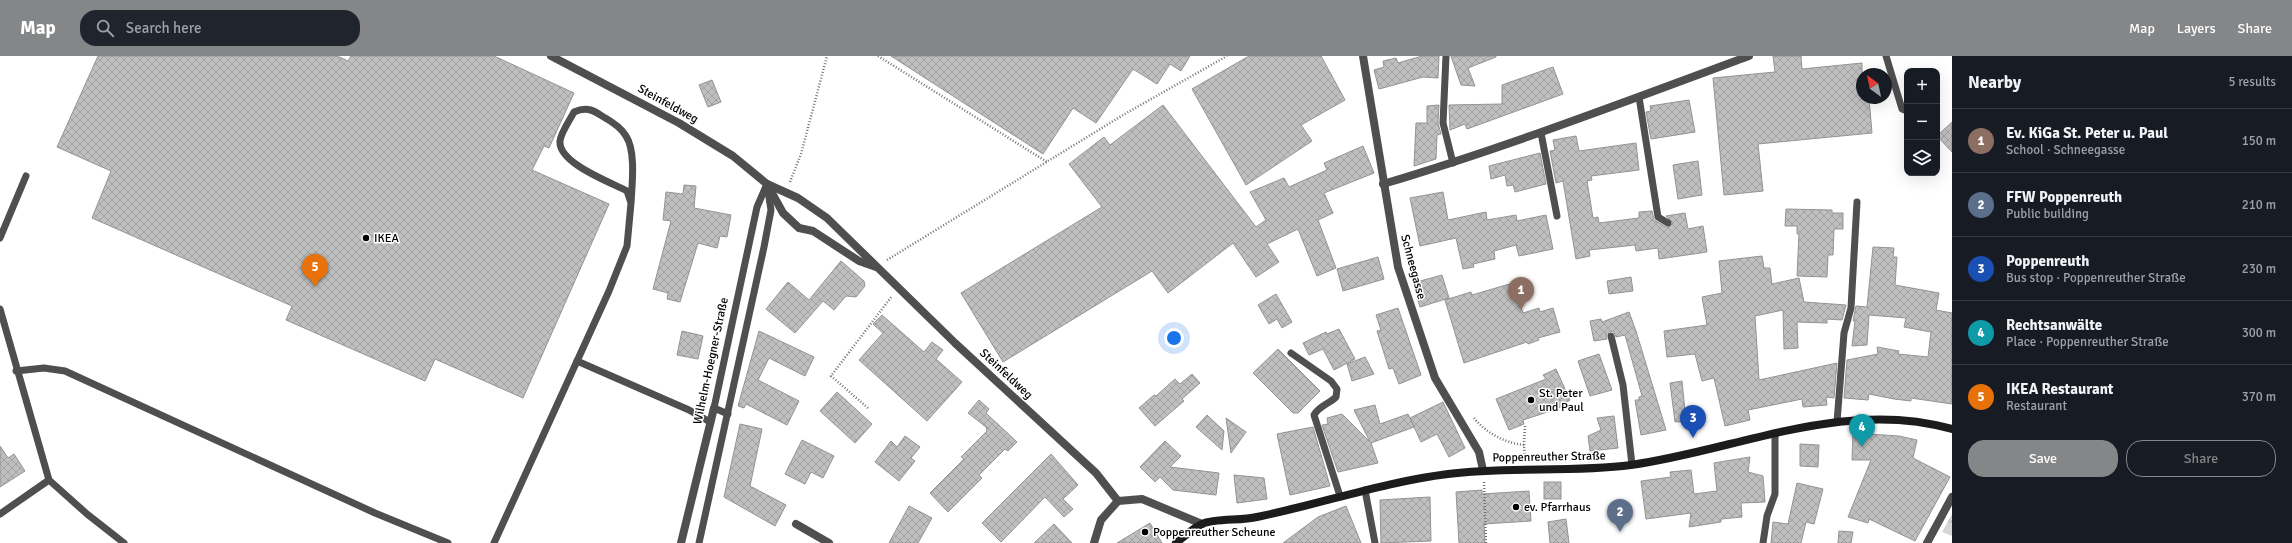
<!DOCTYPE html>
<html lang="en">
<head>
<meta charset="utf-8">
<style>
  body { margin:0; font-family:Signika,sans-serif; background:#20242c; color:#f1f3f6 }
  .controls { position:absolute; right:12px; top:12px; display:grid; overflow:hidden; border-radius:8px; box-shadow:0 4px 16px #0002 }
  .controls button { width:36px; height:36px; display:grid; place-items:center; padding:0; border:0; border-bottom:1px solid #363941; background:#171b24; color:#f1f3f6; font:20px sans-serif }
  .compass { position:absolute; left:1856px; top:12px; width:36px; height:36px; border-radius:50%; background:#171b24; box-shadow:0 4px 16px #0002; rotate:327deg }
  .you { position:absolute; left:1174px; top:282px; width:14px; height:14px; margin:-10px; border:3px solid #fff; border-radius:50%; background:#1a73e8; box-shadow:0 0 0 6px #1a73e833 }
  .badge { display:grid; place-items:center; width:26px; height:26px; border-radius:50%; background:#858687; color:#fff; font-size:13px; font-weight:700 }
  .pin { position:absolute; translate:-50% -33px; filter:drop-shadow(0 1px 2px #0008) }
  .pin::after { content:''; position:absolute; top:21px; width:14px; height:12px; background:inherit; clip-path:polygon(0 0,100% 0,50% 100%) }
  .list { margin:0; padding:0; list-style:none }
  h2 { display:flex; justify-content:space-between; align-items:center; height:52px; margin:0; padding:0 16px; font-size:17px }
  h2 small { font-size:13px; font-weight:400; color:#9ea1a6 }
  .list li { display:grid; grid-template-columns:26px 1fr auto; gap:12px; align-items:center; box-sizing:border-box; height:64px; padding:0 16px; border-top:1px solid #363941 }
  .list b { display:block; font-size:15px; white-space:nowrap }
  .list p { margin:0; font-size:13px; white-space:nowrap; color:#9ea1a6 }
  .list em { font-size:13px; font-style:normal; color:#9ea1a6 }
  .actions { display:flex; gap:8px; padding:12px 16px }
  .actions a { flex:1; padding:9px 0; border:1px solid #858687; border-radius:16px; text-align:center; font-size:14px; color:#858687 }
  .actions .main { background:#858687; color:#fff }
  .icon { flex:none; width:22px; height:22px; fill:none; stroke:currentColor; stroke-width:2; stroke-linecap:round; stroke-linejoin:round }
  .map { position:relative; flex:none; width:1952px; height:487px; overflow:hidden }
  header { display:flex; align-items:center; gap:24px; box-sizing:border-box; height:56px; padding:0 20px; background:#858687; color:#fff }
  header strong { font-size:19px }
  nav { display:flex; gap:22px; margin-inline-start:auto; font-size:14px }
  .search { width:280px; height:36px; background:#20242c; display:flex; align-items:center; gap:10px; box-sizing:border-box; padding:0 14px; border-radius:16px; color:#9ea1a6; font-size:15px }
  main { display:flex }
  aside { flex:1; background:#171b24 }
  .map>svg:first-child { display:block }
  .grass { fill:url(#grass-tufts) }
  .building { fill:url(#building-cross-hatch); stroke:#939393 }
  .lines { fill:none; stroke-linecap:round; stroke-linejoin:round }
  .path { stroke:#717171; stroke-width:2.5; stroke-dasharray:1 2; stroke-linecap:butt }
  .lane { stroke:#4f4f4f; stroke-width:7 }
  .street { stroke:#4f4f4f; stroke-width:8 }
  .secondary { stroke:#1c1c1c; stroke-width:8 }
  .poi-dot { fill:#000; stroke:#fff; stroke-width:1.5 }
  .labels { text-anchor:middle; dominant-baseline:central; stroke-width:3; stroke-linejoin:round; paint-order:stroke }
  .street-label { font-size:12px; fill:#000; stroke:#fff }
  .poi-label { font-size:12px; fill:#000; stroke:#fff; text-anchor:start }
</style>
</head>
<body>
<header>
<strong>Map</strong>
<div class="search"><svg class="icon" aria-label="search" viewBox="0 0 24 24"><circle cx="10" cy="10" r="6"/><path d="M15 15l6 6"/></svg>Search here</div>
<nav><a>Map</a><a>Layers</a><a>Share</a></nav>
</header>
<main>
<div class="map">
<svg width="1952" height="487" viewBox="0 0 1952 487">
  <defs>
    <pattern id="grass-tufts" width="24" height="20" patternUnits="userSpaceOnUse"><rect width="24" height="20" fill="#d6d6d6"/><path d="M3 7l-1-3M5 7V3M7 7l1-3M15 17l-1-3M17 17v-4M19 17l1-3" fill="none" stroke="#b6b6b6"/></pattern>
    <pattern id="building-cross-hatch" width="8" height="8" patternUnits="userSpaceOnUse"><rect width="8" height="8" fill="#bfbfbf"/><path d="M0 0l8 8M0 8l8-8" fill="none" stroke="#a2a2a2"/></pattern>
  </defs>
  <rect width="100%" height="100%" fill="#fff"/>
  <polygon class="grass" points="1952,458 1952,480 1942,476"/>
  <g class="building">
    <polygon points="98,0 337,0 348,5 351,0 494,0 574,37 549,92 544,90 532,114 609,148 523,342 435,303 425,325 286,264 292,250 92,162 111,115 57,91"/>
    <polygon points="891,0 1190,0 1181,15 1170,8 1157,28 1133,13 1096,67 1073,52 1043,98"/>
    <polygon points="1249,0 1321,0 1345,44 1301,69 1312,85 1246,129 1192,33"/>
    <polygon points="1422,0 1439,0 1438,22 1423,21 1379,33 1374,14 1384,11 1383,5 1396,2 1398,7"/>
    <polygon points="1451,0 1496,0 1496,1 1468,12 1475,30 1461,29"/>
    <polygon points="1773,0 1801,0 1802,13 1862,7 1862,42 1869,42 1872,77 1758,88 1763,135 1724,139 1713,22 1775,16"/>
    <polygon points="1553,11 1563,38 1467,73 1465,68 1450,74 1449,49 1502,48 1502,29"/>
    <polygon points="712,24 721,46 708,51 699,29"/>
    <polygon points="1689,44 1695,76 1651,83 1646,56 1651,55 1650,50"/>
    <polygon points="1163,49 1256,171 1266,164 1250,136 1284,122 1289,131 1327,114 1324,107 1363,90 1374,117 1324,137 1333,157 1318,164 1336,212 1317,220 1298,173 1267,188 1279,206 1256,221 1233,187 1168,237 1152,215 1003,306 961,237 1102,151 1069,108 1104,81 1110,89"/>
    <polygon points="1439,49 1438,67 1441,78 1437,79 1436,103 1414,110 1416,67 1427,67 1427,50"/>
    <polygon points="1952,66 1952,96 1937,80"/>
    <polygon points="1576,80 1579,95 1636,87 1639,114 1591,120 1592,124 1587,125 1593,162 1598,161 1599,167 1639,162 1639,156 1652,155 1654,164 1668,172 1673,167 1666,160 1685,157 1688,173 1703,170 1707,196 1659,203 1658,192 1636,195 1635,189 1589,194 1590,200 1576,203 1563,125 1556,127 1550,95 1555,94 1553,84"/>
    <polygon points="1540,97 1546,128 1515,136 1513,129 1507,130 1505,119 1491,123 1489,110"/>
    <polygon points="1698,105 1702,139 1678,143 1673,109"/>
    <polygon points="684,129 696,130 694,152 731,159 727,181 720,180 717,192 698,187 680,246 667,243 668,237 653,233 671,165 663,164 666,136 683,138"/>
    <polygon points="1443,136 1448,164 1486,156 1487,164 1516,159 1517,165 1546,159 1553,193 1519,200 1516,189 1494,195 1495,203 1473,208 1474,211 1463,213 1456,182 1420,190 1410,142"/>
    <polygon points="1786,153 1832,154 1832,157 1843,157 1843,173 1834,173 1833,199 1828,199 1827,221 1797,220 1799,178 1797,178 1797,170 1785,170"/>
    <polygon points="1873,191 1894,192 1893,201 1897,201 1895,229 1939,237 1936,254 1952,257 1952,348 1911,342 1911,345 1894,343 1869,338 1868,344 1844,342 1847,304 1878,298 1877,291 1899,295 1898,298 1928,301 1931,276 1904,271 1906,262 1869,259 1867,289 1852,290 1855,265 1853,265 1856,250 1867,251"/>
    <polygon points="1762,200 1764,212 1770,212 1772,228 1799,222 1804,246 1846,249 1842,264 1827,263 1827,267 1797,266 1798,292 1784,293 1783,254 1755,260 1759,324 1837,307 1834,342 1826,341 1827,349 1803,351 1802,343 1748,354 1750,364 1725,370 1714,322 1702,325 1695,298 1667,301 1664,275 1707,269 1702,241 1722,237 1719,205"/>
    <polygon points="1378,201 1384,223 1343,235 1337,213"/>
    <polygon points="841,205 864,225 865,230 856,241 846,240 834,254 823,245 795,277 766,253 788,226 809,244"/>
    <polygon points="1442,219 1449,242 1420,251 1413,227"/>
    <polygon points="1631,221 1633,235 1609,238 1607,225"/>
    <polygon points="1513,227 1523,257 1539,252 1540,256 1553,252 1560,276 1538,282 1539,284 1528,288 1527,286 1464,307 1445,244 1471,236 1472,239"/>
    <polygon points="1276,238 1292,266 1282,272 1277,263 1269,268 1258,249"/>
    <polygon points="1398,252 1421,319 1399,328 1393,312 1389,313 1377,275 1381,274 1376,259"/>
    <polygon points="1629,256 1636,275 1666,374 1641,379 1635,344 1639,344 1639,341 1642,340 1625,279 1616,281 1614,276 1610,275 1606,278 1607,283 1594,285 1590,265 1601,263 1602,266"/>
    <polygon points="882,259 924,296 932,286 943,294 936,303 962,326 927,365 859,304 883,277 873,268"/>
    <polygon points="1339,273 1355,303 1334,314 1323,293 1309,299 1303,287 1326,276 1327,278"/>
    <polygon points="682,275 703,280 698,303 677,299"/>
    <polygon points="759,275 814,301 805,320 769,302 758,324 799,345 787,369 746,348 744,352 738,350"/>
    <polygon points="1278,293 1320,335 1298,357 1293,357 1253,317"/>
    <polygon points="1599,298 1612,334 1590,340 1578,305"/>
    <polygon points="1365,301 1374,318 1352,325 1347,308"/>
    <polygon points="1556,313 1570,344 1557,353 1523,364 1524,368 1509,374 1496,343 1546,323 1543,319"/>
    <polygon points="1192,318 1200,327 1182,343 1184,345 1177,351 1155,370 1139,352 1154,339 1156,340 1175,323 1180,328"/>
    <polygon points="1682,325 1686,365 1675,366 1670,327"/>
    <polygon points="837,336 872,368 855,387 820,355"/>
    <polygon points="979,344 989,353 986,357 1017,386 1008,395 1005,393 979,419 982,422 948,456 930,437 964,403 961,401 987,375 986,371 968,357"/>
    <polygon points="1443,346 1465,392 1449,401 1437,378 1421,386 1410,362"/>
    <polygon points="1375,349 1380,368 1408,358 1414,371 1371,387 1378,407 1338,416 1322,369 1328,368 1327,362 1342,358 1370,386 1354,354"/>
    <polygon points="1207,359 1224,375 1222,394 1196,371"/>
    <polygon points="1614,360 1618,392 1590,395 1588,380 1601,374 1597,362"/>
    <polygon points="1226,362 1246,376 1231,397"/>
    <polygon points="740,368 762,373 750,430 786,449 775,470 724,441"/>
    <polygon points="1313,371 1330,430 1290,439 1277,378"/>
    <polygon points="1853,377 1899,380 1917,384 1913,402 1950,421 1915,485 1869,463 1868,467 1848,461 1871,404 1852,404"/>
    <polygon points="905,380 920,391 911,402 915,405 899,425 875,406 891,385 897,391"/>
    <polygon points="802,384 834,400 823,422 811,416 805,428 785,418"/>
    <polygon points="1165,385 1181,400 1170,411 1219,417 1216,439 1173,434 1160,421 1155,426 1140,411"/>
    <polygon points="1800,388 1819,389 1818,411 1800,410"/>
    <polygon points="0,390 8,402 14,398 25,415 0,431"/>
    <polygon points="1051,398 1078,429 1063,443 1073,453 1064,461 1045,441 1001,486 982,467"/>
    <polygon points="1750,401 1748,416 1763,420 1765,446 1741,447 1742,461 1721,463 1721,466 1689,471 1691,457 1646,463 1641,425 1671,421 1670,416 1691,414 1694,438 1717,435 1714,407"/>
    <polygon points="1234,419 1264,422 1267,443 1237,447"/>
    <rect x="1544" y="426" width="17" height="17"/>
    <polygon points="1797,427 1823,433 1814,468 1806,466 1801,487 1771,487 1773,466 1788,468"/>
    <polygon points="1482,434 1482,438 1529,435 1531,465 1484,468 1485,487 1459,487 1456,436"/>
    <polygon points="1430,441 1431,485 1381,487 1380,444"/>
    <polygon points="909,450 932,462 918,487 889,487"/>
    <polygon points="1346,450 1361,487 1283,487 1318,461"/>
    <polygon points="1566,463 1569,487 1550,487 1548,466"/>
    <polygon points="1150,467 1162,487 1117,487"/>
    <polygon points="1054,468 1072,487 1034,487"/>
    <polygon points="1839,475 1853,476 1851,487 1838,487"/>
  </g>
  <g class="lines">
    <g class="path">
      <polyline points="878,0 1047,106"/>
      <polyline points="790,126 801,98 827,0"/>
      <polyline points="887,204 1123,59 1227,0"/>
      <polyline points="868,352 831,320 892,240"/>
      <path d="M1474,362c12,15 31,25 50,27l1,14"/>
      <polyline points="1524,389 1525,370"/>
      <polyline points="1484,426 1486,487"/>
    </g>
    <g class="lane">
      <polyline points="1446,0 1443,67 1453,107"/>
      <polyline points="1886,0 1902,53 1907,55"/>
      <polyline points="1639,41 1658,161 1668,167"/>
      <polyline points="1541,77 1557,160"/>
      <polyline points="0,182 26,120"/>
      <polyline points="0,253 49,424 87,458 124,487"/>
      <polyline points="1611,280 1623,329 1632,409"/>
      <path d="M1291,297l40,28 6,8 -1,8c-7,7 -17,9 -22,18l26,81"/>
      <polyline points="577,305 689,354 710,366"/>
      <polyline points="16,315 44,312 65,315 375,457 448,487"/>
      <polyline points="728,358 714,352 757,151 767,128"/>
      <polyline points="1837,366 1844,277 1851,252 1857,146"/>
      <polyline points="1365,434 1375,487"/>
      <polyline points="0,458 49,424"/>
      <path d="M494,487l115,-252 18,-45 4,-43 -4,-12c-17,-9 -69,-28 -67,-50 1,-9 10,-21 14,-29 11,-5 18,-3 28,4 9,5 19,11 24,20 10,15 6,49 5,67"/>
      <polyline points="699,487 764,191 771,154 767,129"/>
      <polyline points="1763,487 1767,460 1775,438 1775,377"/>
    </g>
    <g class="street">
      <polyline points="551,0 679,67 733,100 767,128 798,142 827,162 955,287 1096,417 1118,445"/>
      <polyline points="1363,0 1398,211 1435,322 1479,396 1483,414"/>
      <polyline points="767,128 783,157 799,172 813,175 859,205 876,211"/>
      <path d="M1383,128c124,-37 244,-83 366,-128"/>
      <polyline points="796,468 829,487"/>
      <polyline points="681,487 714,352"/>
      <polyline points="1094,487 1101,464 1118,445 1142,443 1202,468"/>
      <polyline points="1927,487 1952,441"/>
    </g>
    <path class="secondary" d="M1176,487c8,-6 17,-15 26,-19 13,-6 39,-3 55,-7 64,-13 126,-35 191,-43 60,-8 122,-1 183,-9 106,-15 213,-67 321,-36"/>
  </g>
  <g class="poi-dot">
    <circle cx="366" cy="182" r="4"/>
    <circle cx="1531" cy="344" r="4"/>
    <circle cx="1516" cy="451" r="4"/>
    <circle cx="1145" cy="476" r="4"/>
  </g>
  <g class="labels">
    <g class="street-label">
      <text transform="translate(668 48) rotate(29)">Steinfeldweg</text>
      <text transform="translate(1413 211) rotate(75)">Schneegasse</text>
      <text transform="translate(711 305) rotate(-78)">Wilhelm-Hoegner-Straße</text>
      <text transform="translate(1006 318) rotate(43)">Steinfeldweg</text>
      <text transform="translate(1549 401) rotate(-1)">Poppenreuther Straße</text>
    </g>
    <g class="poi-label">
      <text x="374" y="182">IKEA</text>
      <text x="1539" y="337">St. Peter<tspan x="1539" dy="14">und Paul</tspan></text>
      <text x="1524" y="451">ev. Pfarrhaus</text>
      <text x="1153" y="476">Poppenreuther Scheune</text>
    </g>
  </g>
</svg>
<div class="controls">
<button>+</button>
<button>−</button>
<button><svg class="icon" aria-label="layers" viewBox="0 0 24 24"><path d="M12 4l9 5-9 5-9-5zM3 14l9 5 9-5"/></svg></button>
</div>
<svg class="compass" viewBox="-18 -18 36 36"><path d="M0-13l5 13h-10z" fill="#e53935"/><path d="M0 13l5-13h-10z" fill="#9ea1a6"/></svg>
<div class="you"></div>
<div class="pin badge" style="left:1521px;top:254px;background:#8d6e63">1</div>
<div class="pin badge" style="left:1620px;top:476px;background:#5c6f8a">2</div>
<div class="pin badge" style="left:1693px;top:382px;background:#1a4fb4">3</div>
<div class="pin badge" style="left:1862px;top:391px;background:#0f9aa8">4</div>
<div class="pin badge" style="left:315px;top:231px;background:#e8710a">5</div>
</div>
<aside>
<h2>Nearby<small>5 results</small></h2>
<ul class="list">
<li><span class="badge" style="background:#8d6e63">1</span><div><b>Ev. KiGa St. Peter u. Paul</b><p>School · Schneegasse</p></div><em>150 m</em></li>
<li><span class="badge" style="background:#5c6f8a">2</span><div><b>FFW Poppenreuth</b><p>Public building</p></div><em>210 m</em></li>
<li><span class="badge" style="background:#1a4fb4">3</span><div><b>Poppenreuth</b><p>Bus stop · Poppenreuther Straße</p></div><em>230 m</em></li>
<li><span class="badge" style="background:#0f9aa8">4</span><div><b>Rechtsanwälte</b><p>Place · Poppenreuther Straße</p></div><em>300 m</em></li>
<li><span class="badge" style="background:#e8710a">5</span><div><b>IKEA Restaurant</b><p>Restaurant</p></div><em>370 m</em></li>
</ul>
<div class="actions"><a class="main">Save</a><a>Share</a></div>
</aside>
</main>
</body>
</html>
